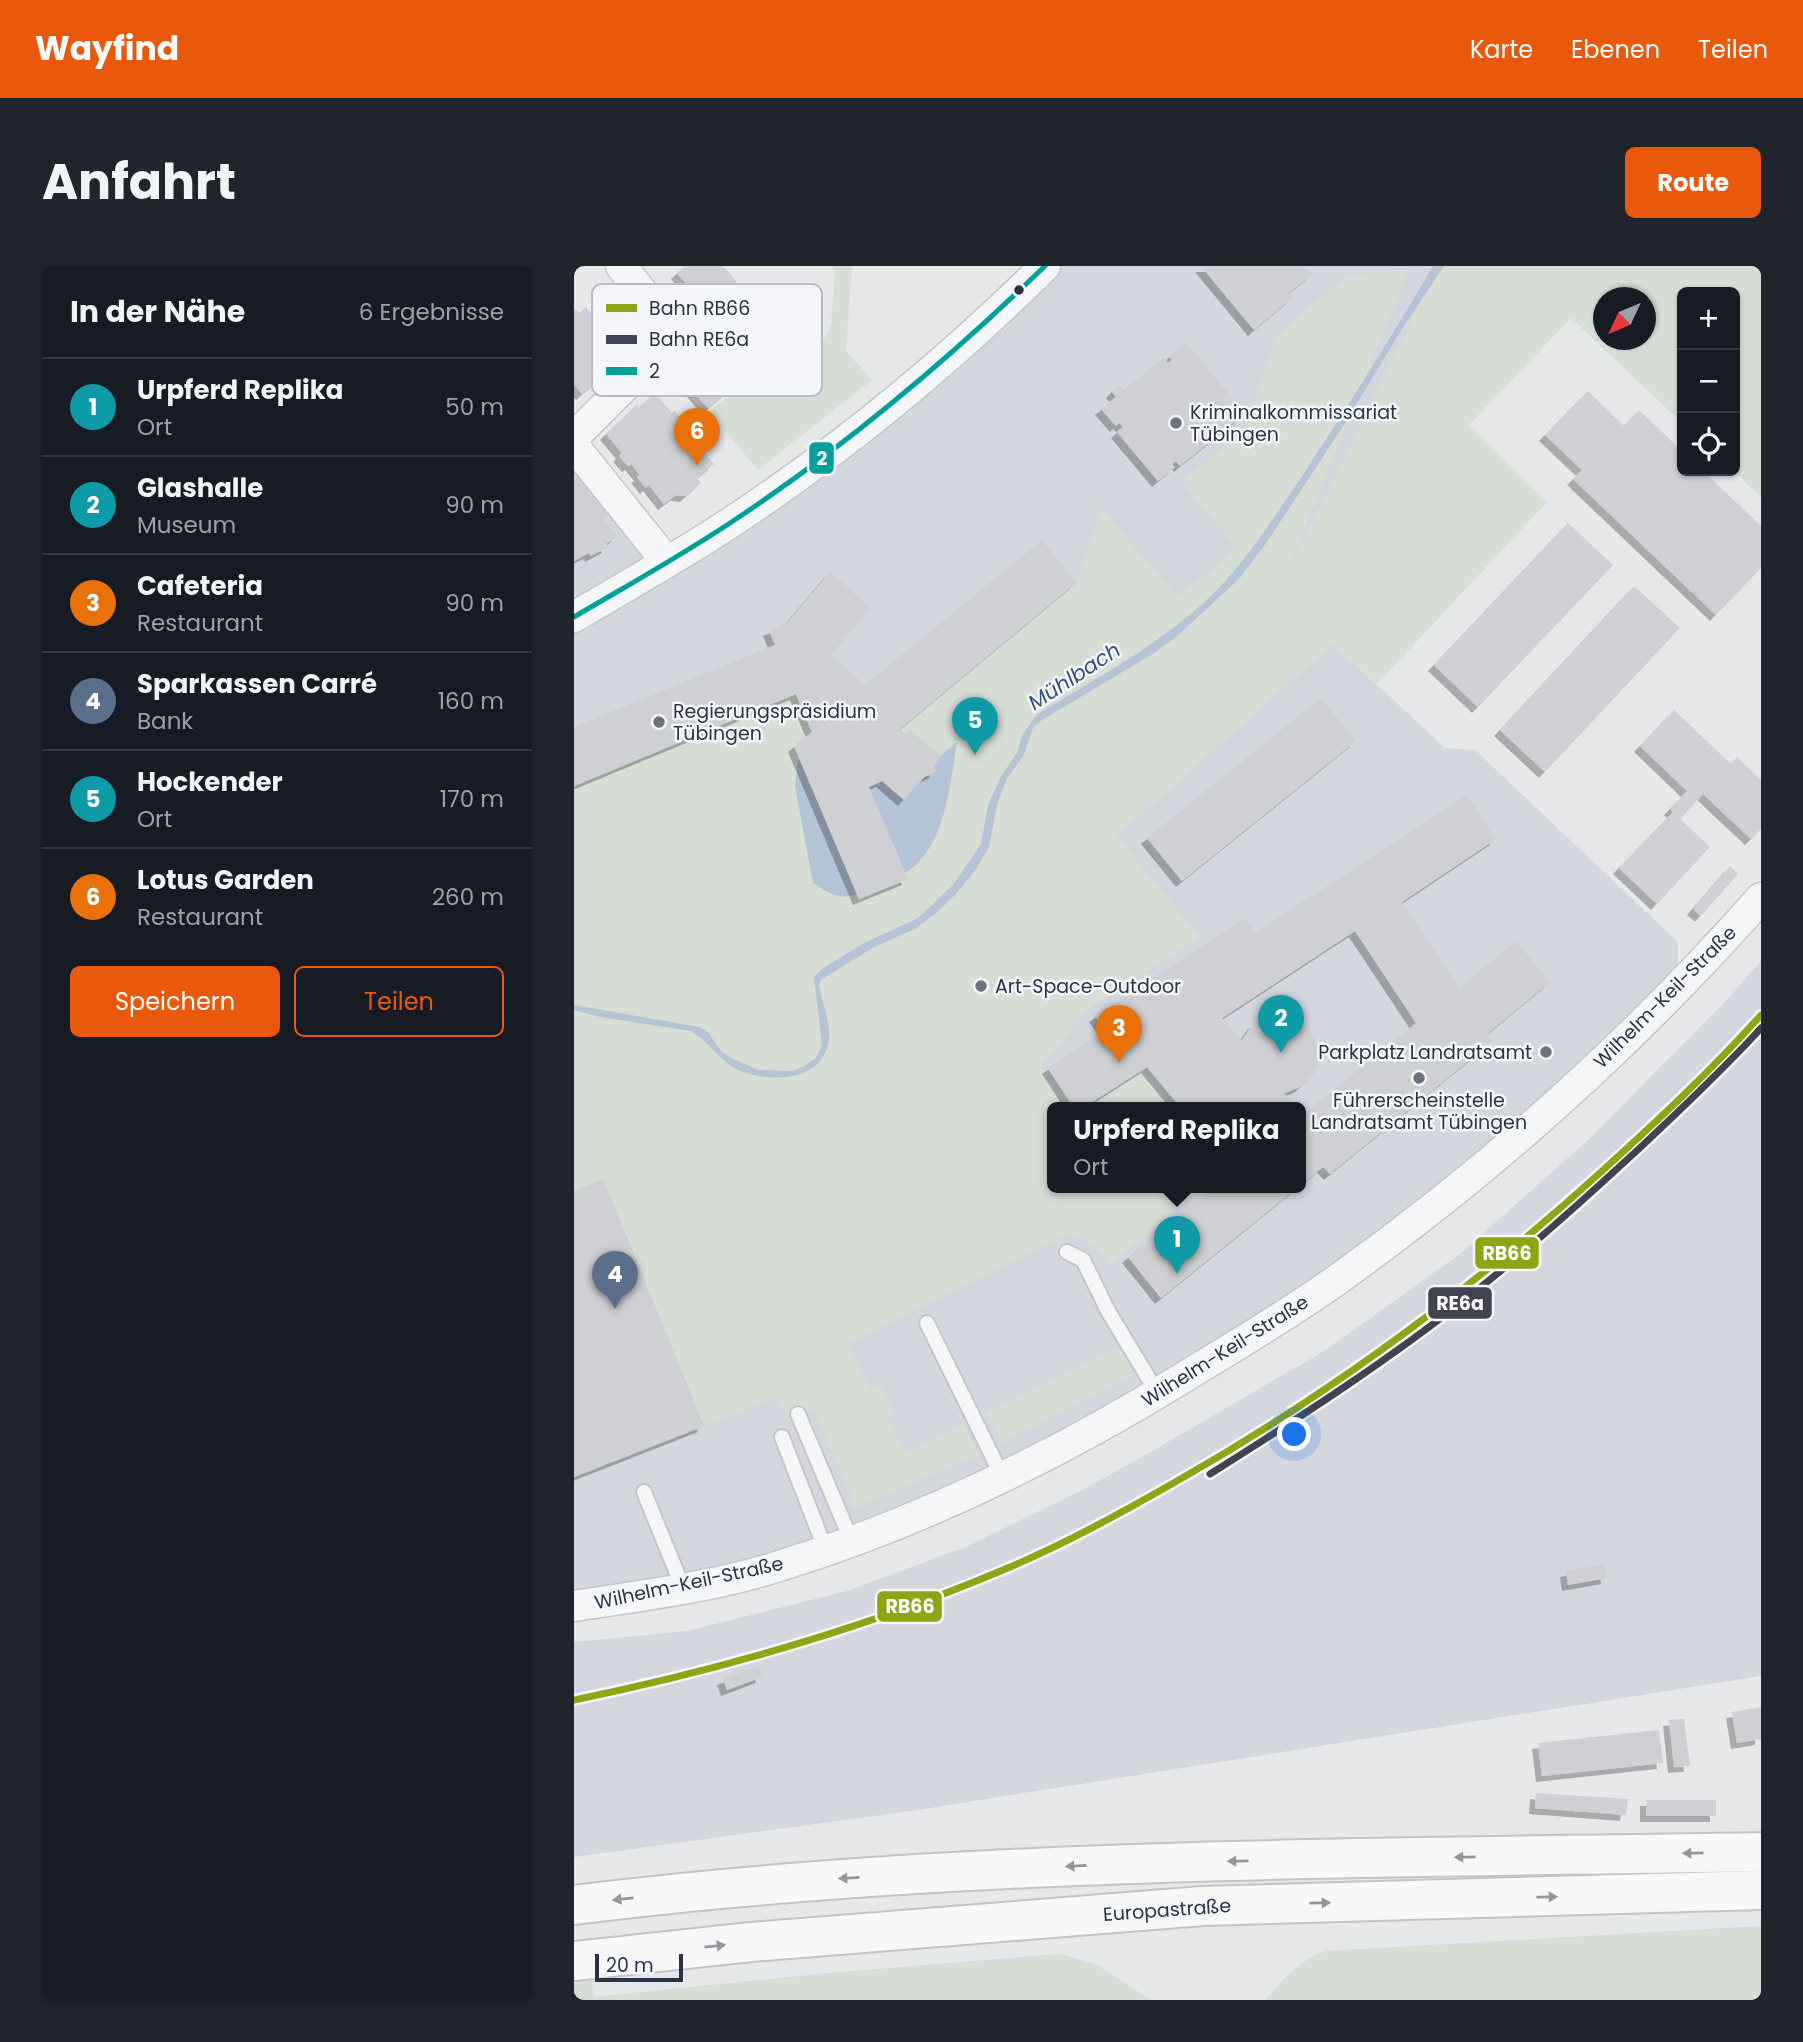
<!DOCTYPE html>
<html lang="de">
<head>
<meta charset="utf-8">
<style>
  body { margin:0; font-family:Poppins,sans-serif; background:#20242c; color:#f1f3f6 }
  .controls { position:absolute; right:21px; top:21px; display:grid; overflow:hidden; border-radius:10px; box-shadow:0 2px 5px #0004 }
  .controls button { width:63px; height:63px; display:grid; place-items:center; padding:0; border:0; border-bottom:2px solid #363941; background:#171b24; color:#f1f3f6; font:35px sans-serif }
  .compass { position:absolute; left:1019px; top:21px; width:63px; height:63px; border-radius:50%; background:#171b24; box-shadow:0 2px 5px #0004; rotate:226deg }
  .scale { position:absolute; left:21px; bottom:18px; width:88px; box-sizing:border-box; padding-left:7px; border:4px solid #2b3445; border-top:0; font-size:19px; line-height:24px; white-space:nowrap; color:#2b3445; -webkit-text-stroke:5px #f4f6f9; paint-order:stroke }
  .you { position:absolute; left:721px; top:1169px; width:24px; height:24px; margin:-18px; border:5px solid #fff; border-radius:50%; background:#1a73e8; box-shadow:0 0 0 10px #1a73e833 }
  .badge { display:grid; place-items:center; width:46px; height:46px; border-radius:50%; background:#ea580c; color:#fff; font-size:23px; font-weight:700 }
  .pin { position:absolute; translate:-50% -58px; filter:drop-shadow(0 2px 4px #0008) }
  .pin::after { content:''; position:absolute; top:37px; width:24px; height:21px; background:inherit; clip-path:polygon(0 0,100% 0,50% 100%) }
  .popup { position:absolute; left:473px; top:836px; width:259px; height:91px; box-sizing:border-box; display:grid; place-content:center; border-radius:10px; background:#171b24; filter:drop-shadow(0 2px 5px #0005); font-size:23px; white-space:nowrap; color:#9ea1a6 }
  .popup b { font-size:26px; color:#f1f3f6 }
  .popup::after { content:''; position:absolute; left:50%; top:100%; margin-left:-14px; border:14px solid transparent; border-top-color:#171b24 }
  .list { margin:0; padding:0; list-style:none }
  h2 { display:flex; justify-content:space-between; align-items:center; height:91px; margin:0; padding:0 28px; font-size:30px }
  h2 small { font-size:23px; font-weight:400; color:#9ea1a6 }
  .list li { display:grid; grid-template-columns:46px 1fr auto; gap:21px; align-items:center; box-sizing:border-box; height:98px; padding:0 28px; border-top:2px solid #363941 }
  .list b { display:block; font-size:26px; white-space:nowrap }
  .list p { margin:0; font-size:23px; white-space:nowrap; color:#9ea1a6 }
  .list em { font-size:23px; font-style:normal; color:#9ea1a6 }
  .actions { display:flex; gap:14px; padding:21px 28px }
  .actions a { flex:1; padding:16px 0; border:2px solid #ea580c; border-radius:10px; text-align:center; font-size:24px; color:#ea580c }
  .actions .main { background:#ea580c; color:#fff }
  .icon { flex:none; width:38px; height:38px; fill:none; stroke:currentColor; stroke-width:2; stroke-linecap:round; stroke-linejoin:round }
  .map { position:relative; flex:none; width:1187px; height:1734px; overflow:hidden; border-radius:10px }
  header { display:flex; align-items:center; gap:42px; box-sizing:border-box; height:98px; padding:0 35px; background:#ea580c; color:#fff }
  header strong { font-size:33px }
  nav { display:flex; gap:38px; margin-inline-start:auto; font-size:24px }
  .intro { display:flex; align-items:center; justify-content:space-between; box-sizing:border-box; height:168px; padding:0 42px }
  h1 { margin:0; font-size:49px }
  .button { padding:18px 32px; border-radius:10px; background:#ea580c; color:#fff; font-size:24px; font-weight:700 }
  main { display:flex; gap:42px; padding:0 42px }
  aside { flex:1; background:#171b24; border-radius:10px; box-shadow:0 2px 5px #0004 }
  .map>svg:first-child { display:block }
  .built { fill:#d4d7dd; fill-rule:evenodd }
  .green { fill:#d6ded6; fill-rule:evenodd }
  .water { fill:#b4c4d5 }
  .building { fill:#ced0d3; filter:url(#shadow) }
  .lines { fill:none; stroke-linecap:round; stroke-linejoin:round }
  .service-casing { stroke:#c4c6c8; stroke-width:18 }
  .minor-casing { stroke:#c4c6c8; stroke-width:33 }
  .primary-casing { stroke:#c2c5c8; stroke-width:42 }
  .service { stroke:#f5f6f7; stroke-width:14 }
  .minor { stroke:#f5f6f7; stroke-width:30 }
  .primary { stroke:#f8f8f8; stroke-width:38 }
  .bus-1-casing { stroke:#f4f6f9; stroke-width:10 }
  .bus-1 { stroke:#00a19a; stroke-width:5 }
  .rail-1-casing { stroke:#f4f6f9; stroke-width:12 }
  .rail-2-casing { stroke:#f4f6f9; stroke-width:12 }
  .rail-1 { stroke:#90a516; stroke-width:7 }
  .rail-2 { stroke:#424351; stroke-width:7 }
  .oneway { fill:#92969e }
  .bus-dot { fill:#2b3445; stroke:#f4f6f9; stroke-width:2.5 }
  .poi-dot { fill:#6c737f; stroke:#f4f6f9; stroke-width:2.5 }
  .labels { text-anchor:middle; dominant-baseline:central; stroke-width:5; stroke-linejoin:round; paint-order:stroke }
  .poi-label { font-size:19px; fill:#2b3445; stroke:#f4f6f9; text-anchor:start }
  .street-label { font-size:19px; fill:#2b3445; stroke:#f4f6f9 }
  .water-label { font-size:21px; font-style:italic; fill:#34527a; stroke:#f4f6f9 }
  .key { fill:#f4f6f9; stroke:#b8bcc3; stroke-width:2 }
  .key-label { font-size:19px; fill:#2b3445 }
  .line-badge { stroke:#f4f6f9; stroke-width:2.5 }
  .badge-label { font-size:19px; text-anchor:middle; font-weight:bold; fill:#fff }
</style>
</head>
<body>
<header>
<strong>Wayfind</strong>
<nav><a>Karte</a><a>Ebenen</a><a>Teilen</a></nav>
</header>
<div class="intro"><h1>Anfahrt</h1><a class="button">Route</a></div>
<main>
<aside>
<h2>In der Nähe<small>6 Ergebnisse</small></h2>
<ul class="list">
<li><span class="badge" style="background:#0f9aa8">1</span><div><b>Urpferd Replika</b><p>Ort</p></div><em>50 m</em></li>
<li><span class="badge" style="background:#0f9aa8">2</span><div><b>Glashalle</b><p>Museum</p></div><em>90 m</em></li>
<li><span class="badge" style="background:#e8710a">3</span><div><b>Cafeteria</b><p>Restaurant</p></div><em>90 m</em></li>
<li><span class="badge" style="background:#5c6f8a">4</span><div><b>Sparkassen Carré</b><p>Bank</p></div><em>160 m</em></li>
<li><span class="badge" style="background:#0f9aa8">5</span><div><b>Hockender</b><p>Ort</p></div><em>170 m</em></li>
<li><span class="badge" style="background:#e8710a">6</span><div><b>Lotus Garden</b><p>Restaurant</p></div><em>260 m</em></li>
</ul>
<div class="actions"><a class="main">Speichern</a><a>Teilen</a></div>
</aside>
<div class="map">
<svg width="1187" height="1734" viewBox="0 0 1187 1734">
  <defs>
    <filter id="shadow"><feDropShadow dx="-6" dy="6" stdDeviation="0" flood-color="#0004"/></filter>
  </defs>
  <rect width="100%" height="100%" fill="#e6e8ea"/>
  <g class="built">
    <path d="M471,0h394l-106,378 112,104 30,2 203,192v46l-76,75 -347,271 -403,208 -278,64v-1160l93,116zM479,842h248v80h-248z"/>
    <polygon points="1187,695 1187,1410 337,1545 0,1591 0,1376 113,1365 273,1325 394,1280 512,1222 582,1183 750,1085 886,988 1014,874 1150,737"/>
  </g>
  <g class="green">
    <polygon points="257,0 278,0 272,85 298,114 184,204 135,146 166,120 173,128 211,116 239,95 257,59 261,6"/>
    <path d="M865,0h322v231l-28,-26 2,-179h-53v131l-111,-105 -102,107 78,77 -170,182 -44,-40 -216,192 83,102 -110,70 -49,57 28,43h-16v80h149l-92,77 -14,-19 -24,-13 -223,111 22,45 9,-4 14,28 -8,5 19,35 59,-29 15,31 -123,53 -43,-100 -26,10 -10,-20 -73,28 -100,-246 -30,11v-405l222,-92 16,38 -18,15 65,152 48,-20 -38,-92 41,-57 -5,4 -5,-5 176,-146 26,-74 74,87 30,-21 29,-29 -54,-64 66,-55 29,-91 72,-61 61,-6 -124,308zM1030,32h42v42h-42z"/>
    <polygon points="572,805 602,842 514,842"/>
    <polygon points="546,1080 560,1109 428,1177 412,1147"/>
    <path d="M1187,1660v74h-496c18,-20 34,-40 60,-49z"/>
    <polygon points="486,1688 522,1698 577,1734 0,1734 0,1717 18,1714 19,1731 265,1706"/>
  </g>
  <g class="water">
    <path d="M859,0h11l-44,66 -56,93 -77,117 -28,37 -64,59 -24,17 -109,65 -9,8 -10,29 -16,21 -10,27 -8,42 -14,24 -19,23 -20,19 -21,16 -41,18 -53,33 -2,5c3,16 11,36 10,53 -4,45 -61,46 -93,31 -17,-9 -28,-29 -46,-38l-90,-14 -26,-7v-5l126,22 8,5 14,20 11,7 26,11 34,1 10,-4 13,-9 6,-13 -8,-68 9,-9 43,-26 52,-24 35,-33 28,-41 7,-38 12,-28 17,-25 5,-17 14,-21c53,-32 108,-62 156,-102 47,-39 78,-90 112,-140 45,-68 88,-137 129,-207z"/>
    <path d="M383,476c-7,41 -10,92 -41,123 -9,9 -27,14 -39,20 -29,14 -37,17 -64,-2l-18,-97 3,-27 74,-10 67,8z"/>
  </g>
  <g class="building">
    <polygon points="111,0 149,0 163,16 134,42 103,7"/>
    <polygon points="627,0 731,0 738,8 714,28 718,32 680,64"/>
    <polygon points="12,41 26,57 31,53 45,70 40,73 54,90 46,96 50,100 32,115 28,111 8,128 0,118 0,44 2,43 5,47"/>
    <polygon points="612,76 654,127 648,131 651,135 655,132 669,149 606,200 602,195 598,198 601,201 584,215 543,166 549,161 545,157 542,160 527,143 542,131 538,126 545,119 550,124 590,91 594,97 598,94 595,91"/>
    <polygon points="149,98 164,117 134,142 118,124"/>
    <polygon points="1014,125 1050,160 1065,144 1108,185 1108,205 1129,205 1187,260 1187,302 1142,349 999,213 1008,204 971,169"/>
    <polygon points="81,127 98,147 100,144 109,154 106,157 116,168 118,166 127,176 124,179 140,198 123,212 127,217 112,230 102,229 90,238 75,219 72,222 63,211 66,209 57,198 54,200 45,190 48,187 32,168 63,138 65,141"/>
    <polygon points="4,212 34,249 30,253 43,270 32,278 34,281 17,290 15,287 0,295 0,215"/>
    <polygon points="994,257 1039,299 904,441 860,399"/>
    <polygon points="468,274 502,317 326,463 331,468 336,464 367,490 360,501 362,506 350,511 330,534 308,515 295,521 334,613 285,633 220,480 238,466 222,428 0,520 0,461 201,379 195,364 213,357 256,306 297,342 257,389 291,419"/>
    <polygon points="1060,320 1106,362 971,506 926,464"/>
    <polygon points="747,432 782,475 608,615 573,572"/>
    <polygon points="1100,444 1157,498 1163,491 1187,514 1187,563 1177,573 1129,528 1106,553 1136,581 1083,638 1045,602 1099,546 1096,543 1113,525 1066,480"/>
    <polygon points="893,529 922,573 828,636 885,722 942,675 976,716 913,768 919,775 756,908 749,901 727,919 727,850 842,757 781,665 648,752 668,774 680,757 700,749 721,752 736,764 744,782 744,799 739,809 726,821 710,827 722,842 607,842 573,801 509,842 500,842 474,802 531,764 521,750 671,652 681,667"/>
    <polygon points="1156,600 1164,608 1127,650 1119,643"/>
    <polygon points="29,913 130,1160 0,1211 0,925"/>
    <polygon points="637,922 723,922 587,1032 554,991"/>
    <polygon points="1031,1298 1033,1312 994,1319 992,1305"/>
    <polygon points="184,1400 188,1411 153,1424 149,1413"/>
    <polygon points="1187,1441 1187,1473 1163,1477 1158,1446"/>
    <polygon points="1110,1453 1116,1500 1100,1501 1095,1454"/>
    <polygon points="1085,1464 1089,1497 968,1510 964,1477"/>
    <polygon points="962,1527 1054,1533 1052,1549 961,1542"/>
    <rect x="1072" y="1534" width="70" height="16"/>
  </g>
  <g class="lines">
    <g class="service-casing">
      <g id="service">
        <polyline points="493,986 509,994 534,1045 584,1128"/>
        <polyline points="353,1057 428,1210"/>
        <polyline points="224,1148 278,1276"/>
        <polyline points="208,1171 252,1285"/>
        <polyline points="70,1226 109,1322"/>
      </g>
    </g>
    <g class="minor-casing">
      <g id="minor">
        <polyline points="0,171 81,90 108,75 47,0"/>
        <polyline points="0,180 93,296"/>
        <path d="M0,351c64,-38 129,-74 190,-117 100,-69 194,-148 281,-234"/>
        <path d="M0,1340c66,-10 138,-19 202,-39 144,-44 282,-112 410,-191 52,-32 105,-63 155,-99 154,-110 295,-238 420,-379"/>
      </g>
    </g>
    <g class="primary-casing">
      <g id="primary">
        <path d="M0,1639c394,-49 791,-46 1187,-53"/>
        <polyline points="0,1695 177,1676 629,1640 1187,1624"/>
      </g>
    </g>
    <use href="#service" class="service"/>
    <use href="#minor" class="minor"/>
    <use href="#primary" class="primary"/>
    <g class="bus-1-casing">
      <path id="bus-1" d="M0,351c56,-33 114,-65 168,-102 109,-73 209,-158 303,-249"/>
    </g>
    <use href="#bus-1" class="bus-1"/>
    <g class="rail-1-casing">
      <path id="rail-1" d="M0,1434c145,-30 292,-72 429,-130 60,-25 118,-57 174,-89 153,-87 294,-191 424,-309 55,-50 110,-101 160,-157"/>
    </g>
    <g class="rail-2-casing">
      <path id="rail-2" d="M636,1208c89,-56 179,-114 262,-180 60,-47 116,-98 172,-150 40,-38 80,-75 117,-116"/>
    </g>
    <use href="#rail-1" class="rail-1"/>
    <use href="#rail-2" class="rail-2"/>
  </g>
  <defs><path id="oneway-solid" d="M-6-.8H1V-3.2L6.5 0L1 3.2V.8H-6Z" transform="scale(1.75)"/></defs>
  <g class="oneway">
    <use href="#oneway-solid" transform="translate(1119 1587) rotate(179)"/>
    <use href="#oneway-solid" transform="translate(891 1591) rotate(179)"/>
    <use href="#oneway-solid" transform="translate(664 1595) rotate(179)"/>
    <use href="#oneway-solid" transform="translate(502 1600) rotate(177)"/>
    <use href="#oneway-solid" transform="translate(275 1612) rotate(177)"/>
    <use href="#oneway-solid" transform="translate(973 1631) rotate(-1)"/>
    <use href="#oneway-solid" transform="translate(49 1633) rotate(174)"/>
    <use href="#oneway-solid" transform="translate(746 1637) rotate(-1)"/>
    <use href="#oneway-solid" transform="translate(141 1680) rotate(-6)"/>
  </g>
  <circle class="bus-dot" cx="445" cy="24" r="6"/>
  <g class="poi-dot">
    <circle cx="602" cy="157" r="7"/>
    <circle cx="85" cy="456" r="7"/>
    <circle cx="407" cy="720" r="7"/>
    <circle cx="972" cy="786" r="7"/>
    <circle cx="845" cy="812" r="7"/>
  </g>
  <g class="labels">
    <g class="poi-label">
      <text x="616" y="146">Kriminalkommissariat<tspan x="616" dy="22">Tübingen</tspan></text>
      <text x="99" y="445">Regierungspräsidium<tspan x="99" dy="22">Tübingen</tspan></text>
      <text x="421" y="720">Art-Space-Outdoor</text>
      <text x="958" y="786" text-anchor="end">Parkplatz Landratsamt</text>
      <text x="845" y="834" text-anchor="middle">Führerscheinstelle<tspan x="845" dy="22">Landratsamt Tübingen</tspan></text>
    </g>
    <g class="street-label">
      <text transform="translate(1091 731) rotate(-45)">Wilhelm-Keil-Straße</text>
      <text transform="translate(651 1085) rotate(-32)">Wilhelm-Keil-Straße</text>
      <text transform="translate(115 1317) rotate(-12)">Wilhelm-Keil-Straße</text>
      <text transform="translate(593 1644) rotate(-4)">Europastraße</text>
    </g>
    <g class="water-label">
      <text transform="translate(500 410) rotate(-33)">Mühlbach</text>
    </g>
  </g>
  <rect x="18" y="18" width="230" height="112" rx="10" class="key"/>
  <rect x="32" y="38" width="31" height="8" fill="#90a516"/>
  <rect x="32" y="69" width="31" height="9" fill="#424351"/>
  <rect x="32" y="101" width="31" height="8" fill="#00a19a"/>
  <g class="key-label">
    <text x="75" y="49">Bahn RB66</text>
    <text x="75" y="80">Bahn RE6a</text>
    <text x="75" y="112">2</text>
  </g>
  <g class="line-badge">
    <rect x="234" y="175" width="27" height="34" rx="7" fill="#00a19a"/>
    <rect x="900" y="970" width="66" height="34" rx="7" fill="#90a516"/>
    <rect x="853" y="1020" width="66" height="34" rx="7" fill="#424351"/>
    <rect x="302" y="1324" width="67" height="33" rx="7" fill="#90a516"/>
  </g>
  <g class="badge-label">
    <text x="248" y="199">2</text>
    <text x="933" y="994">RB66</text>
    <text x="886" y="1044">RE6a</text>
    <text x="336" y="1347">RB66</text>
  </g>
</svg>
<div class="controls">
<button>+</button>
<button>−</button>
<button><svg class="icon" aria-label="locate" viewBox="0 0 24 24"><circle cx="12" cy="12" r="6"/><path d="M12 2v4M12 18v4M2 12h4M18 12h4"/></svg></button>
</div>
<svg class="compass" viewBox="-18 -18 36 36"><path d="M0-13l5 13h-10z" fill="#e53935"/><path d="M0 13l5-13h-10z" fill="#9ea1a6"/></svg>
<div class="scale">20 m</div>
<div class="you"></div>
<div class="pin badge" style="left:603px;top:1008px;background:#0f9aa8">1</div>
<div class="popup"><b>Urpferd Replika</b>Ort</div>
<div class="pin badge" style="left:707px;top:787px;background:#0f9aa8">2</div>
<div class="pin badge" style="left:545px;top:797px;background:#e8710a">3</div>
<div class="pin badge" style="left:41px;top:1043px;background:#5c6f8a">4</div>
<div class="pin badge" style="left:401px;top:489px;background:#0f9aa8">5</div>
<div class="pin badge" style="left:123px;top:200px;background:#e8710a">6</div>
</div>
</main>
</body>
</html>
